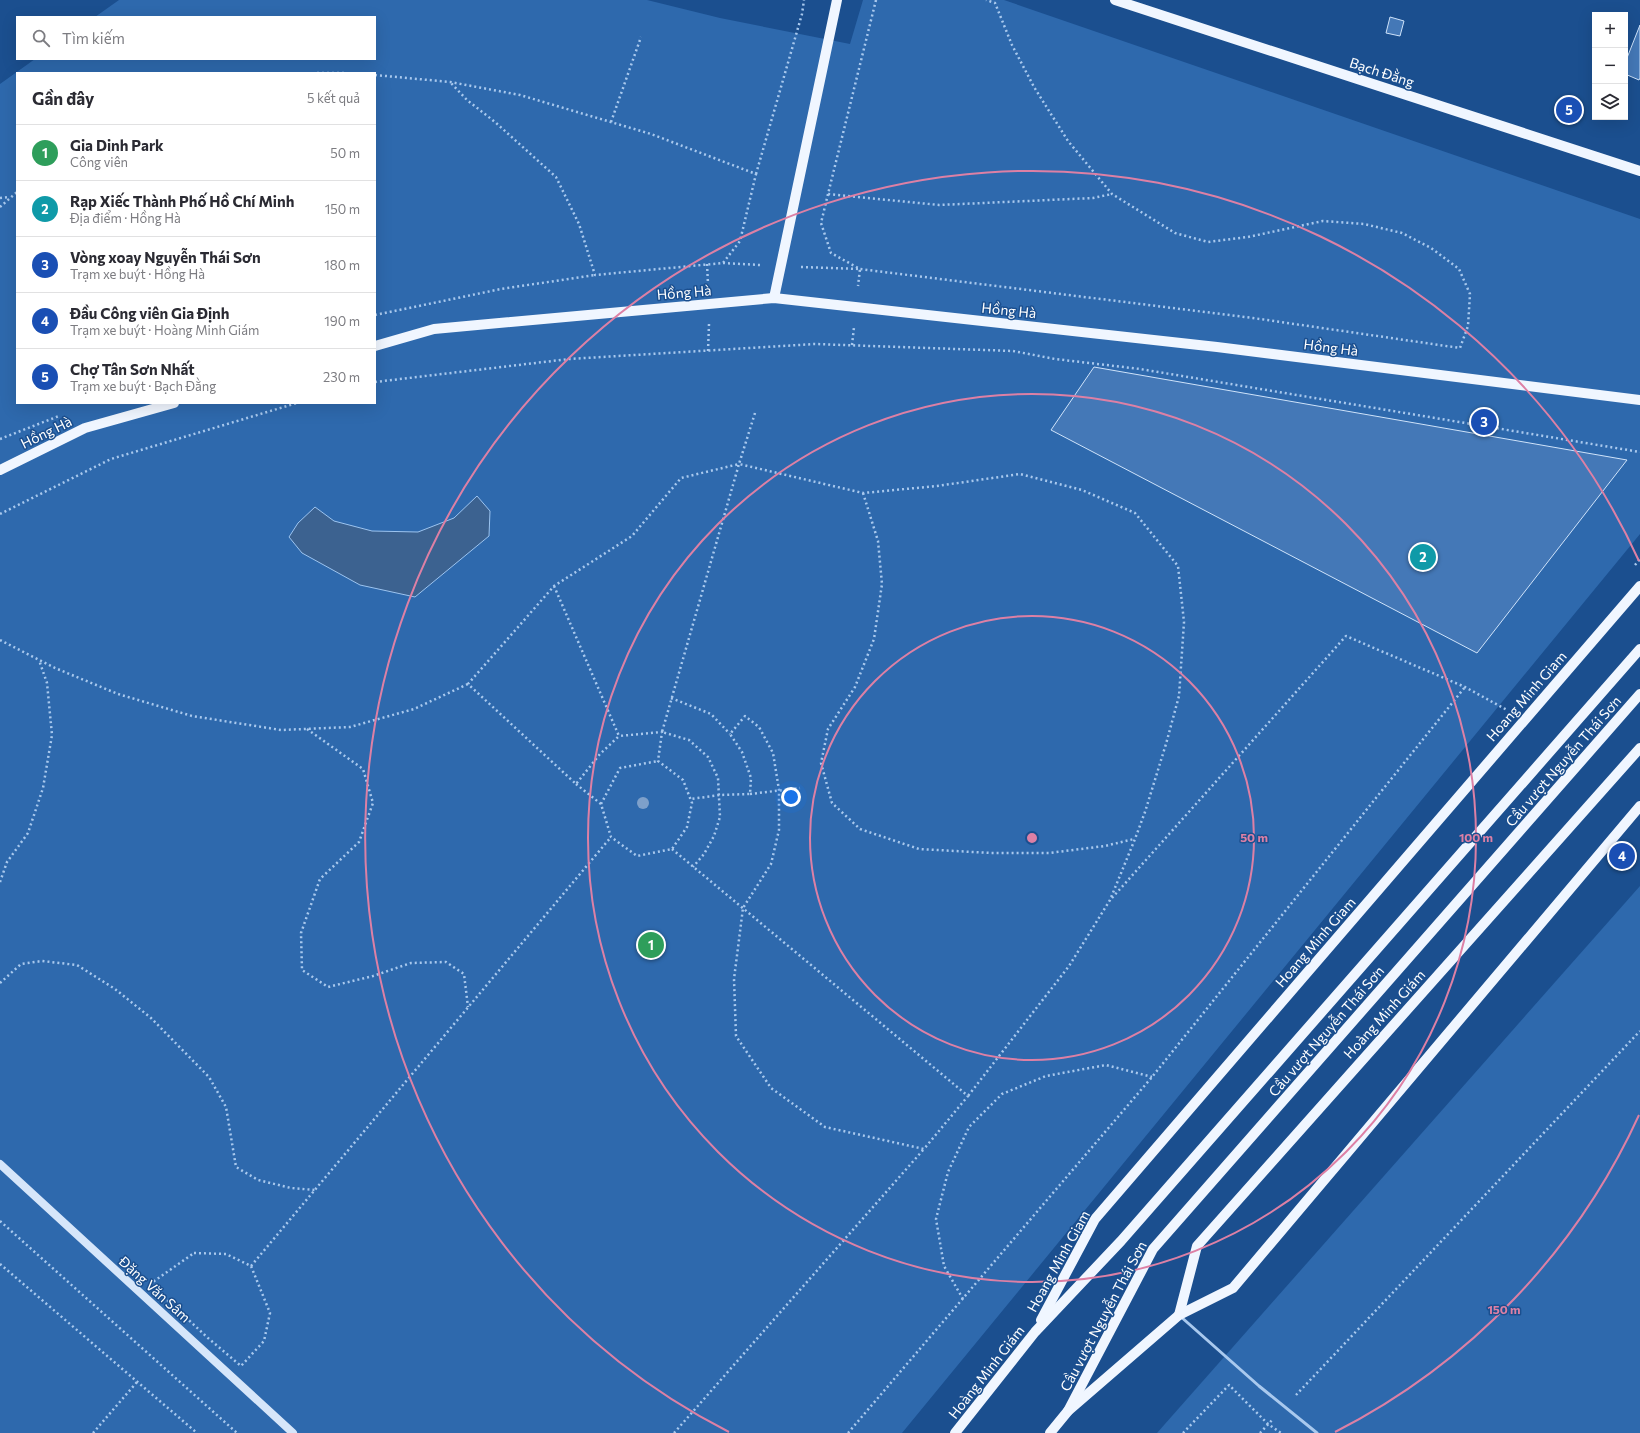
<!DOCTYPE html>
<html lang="vi">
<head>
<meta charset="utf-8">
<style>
  body { margin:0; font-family:Commissioner,sans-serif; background:#f2f2f3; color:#2b2b33 }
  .controls { position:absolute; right:12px; top:12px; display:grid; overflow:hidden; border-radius:0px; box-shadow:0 4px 16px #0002 }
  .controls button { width:36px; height:36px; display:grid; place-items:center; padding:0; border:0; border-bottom:1px solid #e1e1e2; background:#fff; color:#2b2b33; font:20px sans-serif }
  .you { position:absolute; left:791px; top:797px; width:14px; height:14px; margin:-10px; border:3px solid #fff; border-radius:50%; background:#1a73e8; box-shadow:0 0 0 6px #1a73e833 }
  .badge { display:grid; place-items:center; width:26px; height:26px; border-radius:50%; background:#0b8043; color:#fff; font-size:13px; font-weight:700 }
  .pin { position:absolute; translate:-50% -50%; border:2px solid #fff; box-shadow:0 1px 4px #0006 }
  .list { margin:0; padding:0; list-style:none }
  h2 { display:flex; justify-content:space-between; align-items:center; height:52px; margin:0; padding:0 16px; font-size:17px }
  h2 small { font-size:13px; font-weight:400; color:#7c7c81 }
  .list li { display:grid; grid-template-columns:26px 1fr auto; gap:12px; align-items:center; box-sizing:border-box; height:56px; padding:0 16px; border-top:1px solid #e1e1e2 }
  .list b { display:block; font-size:15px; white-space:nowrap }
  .list p { margin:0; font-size:13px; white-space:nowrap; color:#7c7c81 }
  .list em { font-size:13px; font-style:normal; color:#7c7c81 }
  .icon { flex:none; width:22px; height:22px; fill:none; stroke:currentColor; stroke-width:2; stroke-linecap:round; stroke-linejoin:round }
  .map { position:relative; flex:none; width:1640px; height:1433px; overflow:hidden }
  .search { position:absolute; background:#fff; box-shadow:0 4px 16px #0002; left:16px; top:16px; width:360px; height:44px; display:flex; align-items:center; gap:10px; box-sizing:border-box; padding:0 14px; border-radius:0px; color:#7c7c81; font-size:15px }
  .panel { position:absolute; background:#fff; box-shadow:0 4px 16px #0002; left:16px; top:72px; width:360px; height:332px; border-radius:0px }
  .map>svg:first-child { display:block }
  .green { fill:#2e69ad; fill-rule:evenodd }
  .water { fill:#3c6290; stroke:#9cc4f0 }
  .building { fill:#4478b7; stroke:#cfe3fa }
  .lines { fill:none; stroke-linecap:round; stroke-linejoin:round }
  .path { stroke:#a9c9ee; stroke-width:2.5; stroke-dasharray:2 3; stroke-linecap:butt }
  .lane { stroke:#a9c9ee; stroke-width:3 }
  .secondary { stroke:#d6e6fa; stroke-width:8 }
  .primary { stroke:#f0f6ff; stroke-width:10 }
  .tree { fill:#7ea0ca }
  .ring { fill:none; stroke:#dd80a5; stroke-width:2 }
  .labels { text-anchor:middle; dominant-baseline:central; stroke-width:3; stroke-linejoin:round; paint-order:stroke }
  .street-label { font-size:14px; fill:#fff; stroke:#1b4f8f }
  .centre { fill:#dd80a5; stroke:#1b4f8f; stroke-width:2 }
  .ring-label { font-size:12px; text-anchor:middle; font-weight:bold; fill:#dd80a5; stroke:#1b4f8f; stroke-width:3; stroke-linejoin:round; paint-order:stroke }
</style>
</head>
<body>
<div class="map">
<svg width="1640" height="1433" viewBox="0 0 1640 1433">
  <rect width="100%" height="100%" fill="#1b4f8f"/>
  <g class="green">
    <path d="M119,0h528l73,18 130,26 13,-44h141l636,219v315l-738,899h-902v-1349l35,-25h340v-42h-280zM17,73h358v330h-358z"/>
    <polygon points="1640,886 1640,1433 1157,1433"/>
  </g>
  <polygon class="water" points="477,496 490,511 489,536 415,597 360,585 302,553 289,537 298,523 315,507 334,521 372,531 418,532 454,518"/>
  <g class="building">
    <polygon points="1390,17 1404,21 1400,36 1386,33"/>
    <polygon points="1640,25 1640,78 1639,80 1625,74 1625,63"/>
    <polygon points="1094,367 1627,460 1477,653 1051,430"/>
  </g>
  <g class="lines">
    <g class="path">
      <polyline points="876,0 828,194 939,205 1093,198 1112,194"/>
      <polyline points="317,73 345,73"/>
      <polyline points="375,75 450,82 520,95 651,134 756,174 740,241 723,263 595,275 579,224 556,177 495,122 467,100 450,82"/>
      <polyline points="611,122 641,37"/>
      <polyline points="756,174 802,14 804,0"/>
      <polyline points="828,194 821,223 831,253 860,269 1253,318 1460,348 1468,326 1470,294 1459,269 1431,248 1402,233 1364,224 1323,221 1248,237 1208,242 1175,233 1112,194 1068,141 1034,87 1012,45 995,3 986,0"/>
      <polyline points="0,198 9,197"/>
      <polyline points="0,207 17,192"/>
      <polyline points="723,263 760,265"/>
      <polyline points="707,264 708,284"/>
      <polyline points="801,267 860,269 858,286"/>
      <polyline points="375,315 501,289 595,275"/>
      <polyline points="852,345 854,327"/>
      <polyline points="708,351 709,324"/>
      <polyline points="375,382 569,359 815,344 1013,351 1055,359 1140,369 1640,452"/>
      <polyline points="755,413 739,464 863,493 937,486 1020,474 1082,490 1135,513 1178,566 1184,622 1179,696 1166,744 1145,812 1135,839 1110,900 1069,966 968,1096"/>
      <polyline points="0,439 59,416"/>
      <polyline points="863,493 878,541 882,584 874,639 855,687 828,729 821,763 832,803 860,829 919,849 991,853 1049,853 1105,846 1134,839"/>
      <polyline points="0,514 111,459 297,403"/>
      <polyline points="1635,565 1640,559"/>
      <polyline points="554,586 619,736 600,754 576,784 468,684 554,586 632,536 681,478 739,464 662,732 689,740 708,757 718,778 720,817 714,836 704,854 693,867"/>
      <polyline points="0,640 55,668 118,694 192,716 281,730 350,727 414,709 468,684"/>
      <polyline points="671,698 711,714 730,734"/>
      <polyline points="307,729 363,769 373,803 359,842 320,879 301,933 302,970 328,987 373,976 411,963 446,962 464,974 468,1007"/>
      <polyline points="576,784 601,804 611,837 637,856 672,849 687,827 692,803 683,780 658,761 662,732 619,736"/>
      <polyline points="750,794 800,788"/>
      <polyline points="601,804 620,768 658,761"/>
      <polyline points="672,849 968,1096 924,1149 825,1127 771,1088 736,1036 734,979 743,908 771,864 779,830 779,790 773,753 759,727 745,716 730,734 742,752 751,778 750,794 720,795 691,799"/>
      <polyline points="0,882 7,862 28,833 43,788 52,735 47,683 39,660"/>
      <polyline points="1112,898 1346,636 1465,687 1507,710"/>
      <polyline points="0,983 21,964 42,961 77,965 115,989 151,1018 209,1077 226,1107 236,1167 258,1180 291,1188 315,1190"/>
      <polyline points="0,1221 237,1433"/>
      <polygon points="194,1253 226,1254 251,1266 270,1313 264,1341 241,1366 208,1338 150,1284"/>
      <polyline points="0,1264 197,1433"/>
      <polyline points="251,1266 611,837"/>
      <polyline points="963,1299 944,1266 936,1219 948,1172 969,1127 1002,1094 1046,1076 1106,1065 1152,1077"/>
      <polyline points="1296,1395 1640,1031"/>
      <polyline points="93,1433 137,1382"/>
      <polyline points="674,1433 924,1149"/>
      <polyline points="848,1433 1152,1077 1465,687"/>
      <polyline points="1183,1433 1229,1385 1268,1424 1281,1433"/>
      <polyline points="1260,1433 1273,1419"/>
    </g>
    <polyline class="lane" points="1180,1316 1259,1386 1317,1433"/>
    <polyline class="secondary" points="0,1164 293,1433"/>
    <g class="primary">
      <polyline points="1115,0 1640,171"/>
      <polyline points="774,298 837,0"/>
      <polyline points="375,346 434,329 774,298 1217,347 1640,400"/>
      <polyline points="0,470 85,428 174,403"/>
      <polyline points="1179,1315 1197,1246 1640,748"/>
      <polyline points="1041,1320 1095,1219 1640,586"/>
      <polyline points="1068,1411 1153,1249 1640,694"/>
      <polyline points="955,1433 1035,1332 1121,1241 1640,649"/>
      <polyline points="1050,1433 1068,1411 1179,1315 1233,1288 1640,806"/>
    </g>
  </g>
  <circle class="tree" cx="643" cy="803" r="6"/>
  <g class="ring">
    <circle cx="1032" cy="838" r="222"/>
    <circle cx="1032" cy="838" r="444"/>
    <path d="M1639 1115A667 667 0 0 1 1335 1432M729 1432A667 667 0 1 1 1639 561"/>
  </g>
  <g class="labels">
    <g class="street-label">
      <text transform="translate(1382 72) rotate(18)">Bạch Đằng</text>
      <text transform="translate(684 292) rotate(-5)">Hồng Hà</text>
      <text transform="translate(1009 310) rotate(6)">Hồng Hà</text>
      <text transform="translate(1331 347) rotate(7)">Hồng Hà</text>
      <text transform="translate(46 432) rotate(-26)">Hồng Hà</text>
      <text transform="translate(1526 696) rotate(-49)">Hoang Minh Giam</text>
      <text transform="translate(1563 761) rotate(-49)">Cầu vượt Nguyễn Thái Sơn</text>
      <text transform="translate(1315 942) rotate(-49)">Hoang Minh Giam</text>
      <text transform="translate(1384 1014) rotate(-48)">Hoàng Minh Giám</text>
      <text transform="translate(1326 1031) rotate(-49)">Cầu vượt Nguyễn Thái Sơn</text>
      <text transform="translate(1058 1261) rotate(-61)">Hoang Minh Giam</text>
      <text transform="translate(155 1289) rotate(42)">Đặng Văn Sâm</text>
      <text transform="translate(1103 1316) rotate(-62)">Cầu vượt Nguyễn Thái Sơn</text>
      <text transform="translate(986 1372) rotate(-52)">Hoàng Minh Giám</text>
    </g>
  </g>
  <circle cx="1032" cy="838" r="6" class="centre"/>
  <g class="ring-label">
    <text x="1254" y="842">50 m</text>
    <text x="1476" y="842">100 m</text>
    <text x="1504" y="1314">150 m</text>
  </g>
</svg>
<div class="controls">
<button>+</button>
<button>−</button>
<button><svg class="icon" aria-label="layers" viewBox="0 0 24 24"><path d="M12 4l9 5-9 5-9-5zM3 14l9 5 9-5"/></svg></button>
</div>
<div class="you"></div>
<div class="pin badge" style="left:651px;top:945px;background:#2e9e5b">1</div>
<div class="pin badge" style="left:1423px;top:557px;background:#0f9aa8">2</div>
<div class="pin badge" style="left:1484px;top:422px;background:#1a4fb4">3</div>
<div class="pin badge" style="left:1622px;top:856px;background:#1a4fb4">4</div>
<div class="pin badge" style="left:1569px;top:110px;background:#1a4fb4">5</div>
<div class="search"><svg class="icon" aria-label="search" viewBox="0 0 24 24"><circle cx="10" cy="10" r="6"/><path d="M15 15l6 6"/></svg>Tìm kiếm</div>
<section class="panel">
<h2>Gần đây<small>5 kết quả</small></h2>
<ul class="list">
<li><span class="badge" style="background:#2e9e5b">1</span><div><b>Gia Dinh Park</b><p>Công viên</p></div><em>50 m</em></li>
<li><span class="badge" style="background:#0f9aa8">2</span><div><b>Rạp Xiếc Thành Phố Hồ Chí Minh</b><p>Địa điểm · Hồng Hà</p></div><em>150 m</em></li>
<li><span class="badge" style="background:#1a4fb4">3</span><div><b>Vòng xoay Nguyễn Thái Sơn</b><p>Trạm xe buýt · Hồng Hà</p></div><em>180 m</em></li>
<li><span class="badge" style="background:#1a4fb4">4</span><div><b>Đầu Công viên Gia Định</b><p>Trạm xe buýt · Hoàng Minh Giám</p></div><em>190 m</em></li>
<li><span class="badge" style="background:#1a4fb4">5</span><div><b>Chợ Tân Sơn Nhất</b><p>Trạm xe buýt · Bạch Đằng</p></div><em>230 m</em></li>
</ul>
</section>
</div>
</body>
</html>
